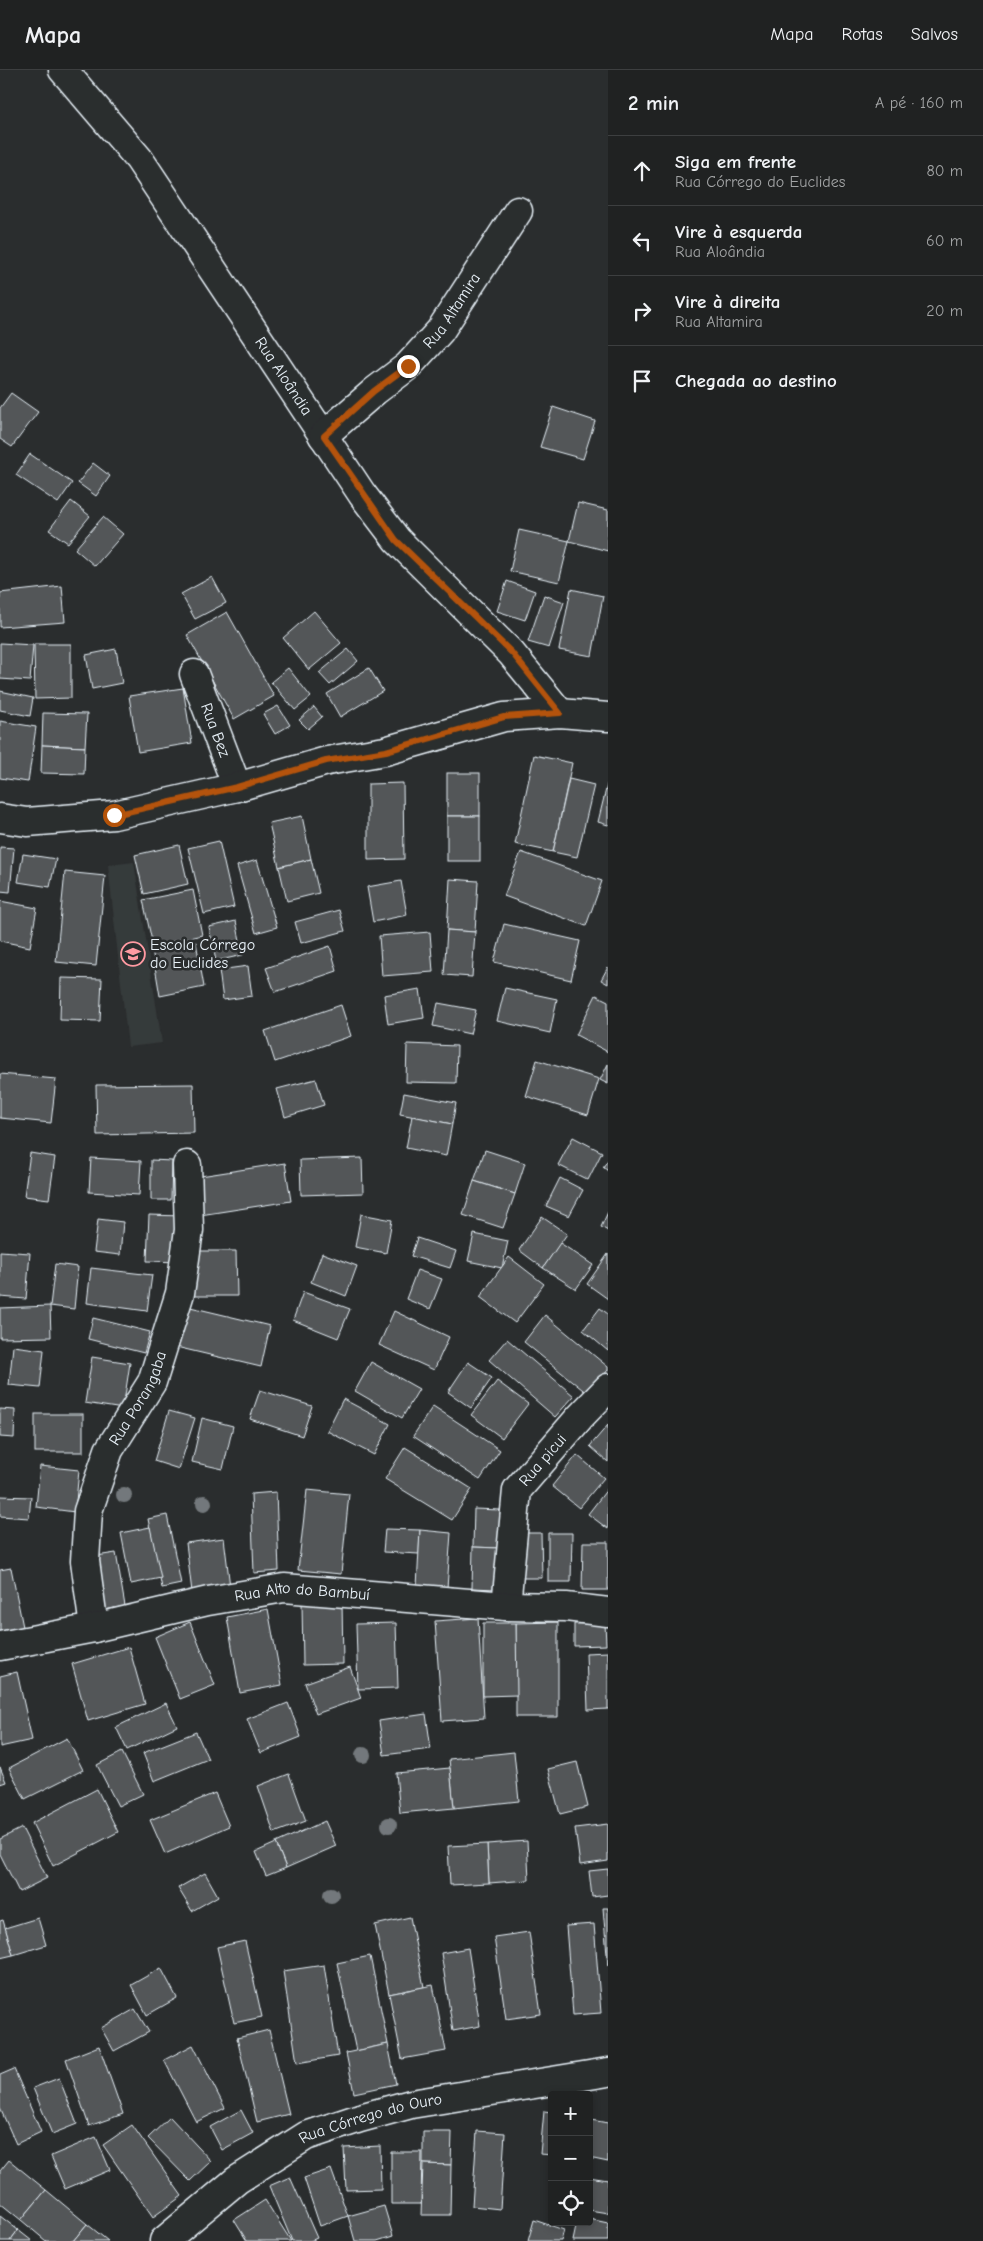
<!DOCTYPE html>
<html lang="pt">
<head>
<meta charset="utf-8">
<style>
  body { margin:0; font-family:"Comic Neue",sans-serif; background:#282a2a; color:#f1f3f6 }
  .controls { position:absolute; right:15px; bottom:15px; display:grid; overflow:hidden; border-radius:5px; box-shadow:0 2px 8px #0003 }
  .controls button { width:45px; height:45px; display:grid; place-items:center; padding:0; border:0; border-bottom:1px solid #3d3f40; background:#202222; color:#f1f3f6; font:25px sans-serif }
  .stop { position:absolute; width:15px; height:15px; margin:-11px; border:4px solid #b45309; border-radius:50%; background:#fff }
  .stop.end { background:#b45309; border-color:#fff; box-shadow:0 1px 5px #0008 }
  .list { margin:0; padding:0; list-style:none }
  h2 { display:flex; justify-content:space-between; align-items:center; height:65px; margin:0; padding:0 20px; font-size:21px }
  h2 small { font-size:16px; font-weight:400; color:#a2a4a5 }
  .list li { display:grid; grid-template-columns:32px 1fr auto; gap:15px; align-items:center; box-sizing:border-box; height:70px; padding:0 20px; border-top:1px solid #3d3f40 }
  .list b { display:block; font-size:19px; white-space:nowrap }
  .list p { margin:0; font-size:16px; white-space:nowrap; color:#a2a4a5 }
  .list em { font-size:16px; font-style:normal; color:#a2a4a5 }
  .icon { flex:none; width:28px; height:28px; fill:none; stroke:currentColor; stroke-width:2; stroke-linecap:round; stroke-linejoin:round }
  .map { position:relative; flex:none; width:608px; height:2171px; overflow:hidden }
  header { display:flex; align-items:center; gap:30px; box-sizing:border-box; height:70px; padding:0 25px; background:#202222; border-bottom:1px solid #3d3f40 }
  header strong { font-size:24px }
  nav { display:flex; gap:28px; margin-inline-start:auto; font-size:18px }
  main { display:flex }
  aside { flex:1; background:#202222 }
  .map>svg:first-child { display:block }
  .built { fill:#363a3b }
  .building { fill:#535759; stroke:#e8f1f8 }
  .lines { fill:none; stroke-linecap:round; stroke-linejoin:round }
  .minor-casing { stroke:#e8f1f8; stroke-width:31 }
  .major-casing { stroke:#e8f1f8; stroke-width:31 }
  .minor { stroke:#2a2d2e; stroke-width:28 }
  .major { stroke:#2a2d2e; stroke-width:28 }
  .tree { fill:#73787b }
  .route { stroke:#b45309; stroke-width:6 }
  .labels { text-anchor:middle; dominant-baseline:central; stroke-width:5; stroke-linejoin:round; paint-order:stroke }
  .street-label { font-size:16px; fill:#e8f1f8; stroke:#2a2d2e }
  .poi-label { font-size:16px; fill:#e8f1f8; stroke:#2a2d2e; text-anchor:start }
</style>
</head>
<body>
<header>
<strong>Mapa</strong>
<nav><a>Mapa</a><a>Rotas</a><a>Salvos</a></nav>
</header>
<main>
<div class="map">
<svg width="608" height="2171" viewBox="0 0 608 2171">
  <rect width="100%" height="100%" fill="#2a2d2e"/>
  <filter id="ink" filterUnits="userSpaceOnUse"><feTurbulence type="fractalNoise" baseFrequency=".02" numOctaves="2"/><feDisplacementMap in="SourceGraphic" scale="10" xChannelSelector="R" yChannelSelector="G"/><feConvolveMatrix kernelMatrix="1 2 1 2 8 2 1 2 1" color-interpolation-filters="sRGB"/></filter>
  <g filter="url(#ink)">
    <polygon class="built" points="134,792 162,973 128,977 108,795"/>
    <g class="building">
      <polygon points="11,323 38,342 12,377 0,369 0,338"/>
      <polygon points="553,337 595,351 583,389 540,377"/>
      <polygon points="30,384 72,413 58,433 16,405"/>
      <polygon points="93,393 110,406 96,426 78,413"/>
      <polygon points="71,431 90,446 68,473 49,460"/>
      <polygon points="578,433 608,440 608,481 569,471"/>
      <polygon points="103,447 123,464 95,496 75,479"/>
      <polygon points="519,460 569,471 559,512 510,501"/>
      <polygon points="212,507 226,533 195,549 181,524"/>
      <polygon points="507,511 535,521 525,550 497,541"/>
      <polygon points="62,516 65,552 0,557 0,523"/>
      <polygon points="571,519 603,526 592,586 559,580"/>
      <polygon points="544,525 564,532 549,578 528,572"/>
      <polygon points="314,541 341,573 309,600 283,568"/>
      <polygon points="227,542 274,626 234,649 187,565"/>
      <polygon points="0,573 33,575 30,611 0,609"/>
      <polygon points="34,574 71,574 71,628 35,629"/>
      <polygon points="116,579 122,613 92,619 86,585"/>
      <polygon points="348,579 358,591 330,615 319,603"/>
      <polygon points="288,598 311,627 295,640 271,612"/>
      <polygon points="369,598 383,621 340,647 327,624"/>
      <polygon points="183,618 192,673 138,682 129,626"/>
      <polygon points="0,621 33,628 30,646 0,640"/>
      <polygon points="278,636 290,655 275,664 263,644"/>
      <polygon points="314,637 322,647 308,659 299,650"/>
      <polygon points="43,643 87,644 85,677 42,675"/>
      <polygon points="0,651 36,657 28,712 0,708"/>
      <polygon points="42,675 85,677 84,704 41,703"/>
      <polygon points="534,685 572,693 553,782 515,774"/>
      <rect x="447" y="703" width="33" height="43"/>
      <polygon points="569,709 594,715 577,787 553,782"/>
      <polygon points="608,711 608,755 598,752"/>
      <polygon points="403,713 404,789 368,790 368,714"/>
      <polygon points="302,746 311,789 279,797 269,753"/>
      <rect x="447" y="746" width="33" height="45"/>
      <polygon points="219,771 234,837 204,844 188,778"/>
      <polygon points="179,775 188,814 144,824 135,785"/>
      <polygon points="0,777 14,778 10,822 0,821"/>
      <polygon points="521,782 602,811 586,856 504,826"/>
      <polygon points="23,784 56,789 50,817 18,812"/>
      <polygon points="311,789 319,823 287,831 279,797"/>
      <polygon points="257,790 277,857 256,863 237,796"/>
      <polygon points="65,802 105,806 96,896 56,892"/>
      <polygon points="450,809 478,811 475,862 447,860"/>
      <polygon points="401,811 407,845 373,852 367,817"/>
      <polygon points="193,820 202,865 153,876 143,830"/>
      <polygon points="0,831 37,838 30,877 0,871"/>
      <polygon points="339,840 345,861 301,873 295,852"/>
      <polygon points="236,851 243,885 216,891 209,857"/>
      <polygon points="504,854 580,871 571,910 494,892"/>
      <polygon points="447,860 475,862 472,907 444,905"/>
      <polygon points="430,862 433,902 382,906 379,866"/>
      <polygon points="196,872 204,917 160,926 152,879"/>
      <polygon points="330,876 337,901 275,922 266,898"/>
      <polygon points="248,896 252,926 223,930 219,900"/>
      <polygon points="608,897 608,914 601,910"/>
      <polygon points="61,908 102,909 100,951 60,950"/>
      <polygon points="505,918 557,929 550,963 497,951"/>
      <polygon points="420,919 424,948 388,954 384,925"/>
      <polygon points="596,925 608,931 608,982 576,965"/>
      <polygon points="438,933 476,940 470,964 433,956"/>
      <polygon points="341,935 351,966 275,992 265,961"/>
      <polygon points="407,974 457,976 456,1013 406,1012"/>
      <polygon points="537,990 599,1009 588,1045 526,1026"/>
      <polygon points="608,994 608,1014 600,1010"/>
      <polygon points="0,1004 56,1009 51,1053 0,1048"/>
      <polygon points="316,1009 324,1035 285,1047 277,1019"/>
      <polygon points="193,1014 194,1063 97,1065 96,1015"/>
      <polygon points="404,1023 456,1033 452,1054 400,1044"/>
      <polygon points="412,1046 452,1054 446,1086 406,1078"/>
      <polygon points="573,1067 602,1082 588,1110 558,1095"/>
      <polygon points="485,1080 525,1093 515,1124 474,1111"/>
      <polygon points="30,1083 55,1087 49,1129 24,1126"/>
      <polygon points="91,1088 141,1091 139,1125 89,1122"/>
      <polygon points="362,1088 363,1123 301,1125 300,1090"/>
      <polygon points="151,1090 172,1091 171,1130 151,1130"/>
      <polygon points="608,1090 608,1101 603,1097"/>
      <polygon points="285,1093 291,1131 200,1145 194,1107"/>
      <polygon points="560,1108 583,1120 569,1146 546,1136"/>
      <polygon points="474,1111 515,1124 503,1158 463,1145"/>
      <polygon points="608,1142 608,1161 601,1157"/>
      <polygon points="361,1144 392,1150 386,1183 355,1177"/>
      <polygon points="149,1145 182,1146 181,1192 147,1191"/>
      <polygon points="542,1147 567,1164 543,1198 519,1180"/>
      <polygon points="98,1149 123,1152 120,1185 94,1182"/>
      <polygon points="474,1164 508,1171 502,1198 468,1191"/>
      <polygon points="417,1168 456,1181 450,1198 411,1186"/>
      <polygon points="560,1173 593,1195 576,1219 543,1198"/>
      <polygon points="0,1181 30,1183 26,1229 0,1227"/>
      <polygon points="191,1181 236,1181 237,1226 190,1226"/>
      <polygon points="322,1183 357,1196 346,1226 311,1212"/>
      <polygon points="608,1184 608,1229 587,1214"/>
      <polygon points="509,1187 544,1214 515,1253 480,1227"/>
      <polygon points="55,1194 78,1197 74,1239 50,1236"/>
      <polygon points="91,1198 152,1205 147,1241 87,1233"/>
      <polygon points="417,1200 442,1209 430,1239 406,1229"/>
      <polygon points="303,1222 350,1239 338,1268 293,1250"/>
      <polygon points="50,1236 51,1267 0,1268 0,1238"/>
      <polygon points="186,1236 270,1256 261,1297 176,1277"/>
      <polygon points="600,1238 608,1244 608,1281 583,1260"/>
      <polygon points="394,1241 449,1267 434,1300 379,1275"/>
      <polygon points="545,1245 608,1297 608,1300 588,1324 524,1272"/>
      <polygon points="93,1248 150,1262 144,1283 88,1269"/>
      <polygon points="507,1269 574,1326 555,1347 489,1290"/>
      <polygon points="13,1276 44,1280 40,1318 9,1315"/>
      <polygon points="92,1287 130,1293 123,1339 85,1333"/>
      <polygon points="371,1292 419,1319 402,1348 355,1321"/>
      <polygon points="468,1292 492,1308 471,1338 448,1322"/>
      <polygon points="497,1311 528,1334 502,1368 471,1345"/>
      <polygon points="260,1320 312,1336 302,1366 250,1349"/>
      <polygon points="343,1329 390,1354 374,1385 327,1361"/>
      <polygon points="433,1336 500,1380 480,1410 413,1366"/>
      <polygon points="0,1339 15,1340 14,1368 0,1367"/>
      <polygon points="169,1341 195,1348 179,1399 154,1391"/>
      <rect x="35" y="1344" width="48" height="38"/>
      <polygon points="202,1348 233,1356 223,1399 192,1392"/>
      <polygon points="608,1355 608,1392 590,1376"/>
      <polygon points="405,1377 472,1419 452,1450 385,1409"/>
      <polygon points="577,1385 604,1408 579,1438 552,1416"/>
      <polygon points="40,1396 79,1400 75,1442 36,1437"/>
      <polygon points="608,1418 608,1459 588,1444"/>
      <polygon points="307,1420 349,1424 341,1504 298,1500"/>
      <polygon points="276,1422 279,1501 254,1503 251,1424"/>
      <polygon points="0,1426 31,1427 29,1448 0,1446"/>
      <polygon points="474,1439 500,1440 499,1478 473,1477"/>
      <polygon points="167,1445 181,1514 162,1518 148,1449"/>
      <polygon points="150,1457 161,1508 131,1514 121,1463"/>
      <polygon points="385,1459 420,1460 419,1484 383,1482"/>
      <polygon points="420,1460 451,1463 447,1518 417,1517"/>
      <polygon points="515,1463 541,1463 542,1508 515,1508"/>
      <polygon points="548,1463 572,1463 571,1512 548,1512"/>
      <polygon points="224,1468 230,1517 192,1522 186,1473"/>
      <polygon points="583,1472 608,1472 608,1520 582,1520"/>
      <polygon points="473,1477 499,1478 497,1519 472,1518"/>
      <polygon points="116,1483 125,1536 100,1541 90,1487"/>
      <polygon points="11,1498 23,1557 0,1562 0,1500"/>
      <polygon points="342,1532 343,1594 303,1595 302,1533"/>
      <polygon points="268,1539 282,1615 240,1623 227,1547"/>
      <polygon points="478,1548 484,1648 442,1651 435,1551"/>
      <polygon points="190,1552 215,1615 180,1629 155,1567"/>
      <polygon points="558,1552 558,1647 516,1647 516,1553"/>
      <polygon points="396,1553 398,1618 358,1619 356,1554"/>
      <polygon points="483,1553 516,1553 517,1625 483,1626"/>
      <polygon points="605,1553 606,1575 574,1576 574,1554"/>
      <polygon points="129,1577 145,1634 88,1651 72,1594"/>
      <polygon points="608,1582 608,1639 588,1640 586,1583"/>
      <polygon points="350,1597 361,1628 316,1644 305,1613"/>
      <polygon points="17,1602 32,1670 0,1677 0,1606"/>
      <polygon points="166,1633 177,1656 127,1680 116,1657"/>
      <polygon points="288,1633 301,1667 261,1683 247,1649"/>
      <polygon points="426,1644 431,1679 384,1685 379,1651"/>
      <polygon points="196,1662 208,1689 154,1711 143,1683"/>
      <polygon points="67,1668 83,1700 25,1729 9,1698"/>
      <polygon points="122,1682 143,1724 118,1736 97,1695"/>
      <polygon points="514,1682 519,1731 454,1738 449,1689"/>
      <polygon points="577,1692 588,1737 560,1744 548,1699"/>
      <polygon points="0,1697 6,1712 0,1714"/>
      <polygon points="450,1698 454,1738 400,1743 396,1703"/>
      <polygon points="289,1704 306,1751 274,1763 258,1716"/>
      <polygon points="97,1719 118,1762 53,1796 32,1753"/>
      <polygon points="215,1723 229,1756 165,1784 150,1750"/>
      <polygon points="325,1751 336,1776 286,1798 276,1773"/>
      <polygon points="608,1754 608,1791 580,1795 575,1758"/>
      <polygon points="22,1758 47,1808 19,1822 0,1784 0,1769"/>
      <polygon points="527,1771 529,1810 489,1813 487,1774"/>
      <polygon points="276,1773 286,1798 266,1806 256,1782"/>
      <polygon points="487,1774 489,1813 450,1815 448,1776"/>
      <polygon points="608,1799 608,1825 592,1827 589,1801"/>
      <polygon points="205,1803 218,1826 192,1841 178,1818"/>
      <polygon points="603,1838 608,1838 608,1896"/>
      <polygon points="410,1847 424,1917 389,1924 375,1855"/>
      <polygon points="38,1848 46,1875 13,1885 5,1858"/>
      <polygon points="3,1850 13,1885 0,1888 0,1851"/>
      <polygon points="594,1854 601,1943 573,1945 566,1856"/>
      <polygon points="529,1862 541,1944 506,1949 494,1867"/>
      <polygon points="245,1871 262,1947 234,1953 217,1877"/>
      <polygon points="468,1878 480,1956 453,1961 441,1883"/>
      <polygon points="370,1886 388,1974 356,1981 337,1893"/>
      <polygon points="324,1895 338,1986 297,1993 283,1901"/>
      <polygon points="161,1898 177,1928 147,1945 131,1915"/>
      <polygon points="433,1915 446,1981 402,1989 389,1924"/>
      <polygon points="135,1939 149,1962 114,1981 101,1958"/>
      <polygon points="269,1960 289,2044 257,2052 237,1968"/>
      <polygon points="388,1974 396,2014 354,2023 346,1983"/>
      <polygon points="193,1975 225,2038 196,2052 164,1990"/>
      <polygon points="99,1976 123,2044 89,2056 66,1989"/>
      <polygon points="14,1999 41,2062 16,2074 0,2038 0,2005"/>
      <polygon points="59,2008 77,2054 52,2064 33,2018"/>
      <polygon points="241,2040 253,2063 222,2080 210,2057"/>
      <polygon points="544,2041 552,2042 552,2085 540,2084"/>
      <polygon points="170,2047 211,2091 190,2111 148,2068"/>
      <polygon points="591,2050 608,2053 608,2092 589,2088"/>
      <polygon points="132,2055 182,2126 153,2147 103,2075"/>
      <polygon points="477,2061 505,2063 500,2139 472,2136"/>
      <polygon points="423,2062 452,2062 451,2095 423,2094"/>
      <polygon points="96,2067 110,2100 65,2119 51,2086"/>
      <polygon points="380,2076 381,2119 346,2120 344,2078"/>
      <polygon points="391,2082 422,2082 421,2134 391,2134"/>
      <polygon points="9,2090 46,2120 21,2150 0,2133 0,2101"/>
      <polygon points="423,2094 451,2095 450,2145 421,2145"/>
      <polygon points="331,2099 348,2146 320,2156 304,2108"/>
      <polygon points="290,2107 317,2168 310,2171 292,2171 269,2116"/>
      <polygon points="589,2107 608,2110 608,2143 589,2140"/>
      <polygon points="46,2120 87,2154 73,2171 46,2171 21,2150"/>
      <polygon points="265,2130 291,2171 247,2171 234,2150"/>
      <polygon points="384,2136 393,2166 377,2171 355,2171 348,2146"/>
      <polygon points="0,2146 18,2160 10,2171 0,2171"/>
      <polygon points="589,2149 608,2153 608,2171 573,2171 577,2152 589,2152"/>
      <polygon points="534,2150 564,2160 561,2171 528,2171"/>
      <polygon points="87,2154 108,2171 73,2171"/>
      <polygon points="18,2160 32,2171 10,2171"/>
    </g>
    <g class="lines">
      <g class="minor-casing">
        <g id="minor">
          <path id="s1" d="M63,0l76,89 223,335 35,46 114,113 49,60"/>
          <path id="s2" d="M323,366l52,-45 33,-25 32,-35 78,-120"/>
          <path id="s3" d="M194,604l43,113"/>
          <path id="s4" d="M506,1536l11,-116 63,-73 28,-29"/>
          <path id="s5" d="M94,1558l-9,-67 3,-50 21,-61 43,-68 28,-89 9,-63 -2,-65"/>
          <path id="s6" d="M0,1576l94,-18 114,-27 76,-13 222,18 60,1 42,5"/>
          <path id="s7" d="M164,2171l73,-61 69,-44 54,-18 51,-14 197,-32"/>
        </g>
      </g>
      <g class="major-casing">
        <polyline id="major" points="0,748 27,752 114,745 237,717 327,691 385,681 504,647 560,643 608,647"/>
      </g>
      <use href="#minor" class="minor"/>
      <use href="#major" class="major"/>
    </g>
    <g class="tree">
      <circle cx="124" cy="1425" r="8"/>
      <circle cx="204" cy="1433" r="8"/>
      <circle cx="363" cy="1685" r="8"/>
      <circle cx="389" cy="1755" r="8"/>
      <circle cx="331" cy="1825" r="8"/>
    </g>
  </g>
  <g class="lines" filter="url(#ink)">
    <polyline class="route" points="114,745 237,717 326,691 386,681 504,647 560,643 512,583 396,470 324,366 374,321 408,296"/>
  </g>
  <defs>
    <g id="school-ring" transform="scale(1.25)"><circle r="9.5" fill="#2a2d2e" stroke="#ff9aa2" stroke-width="1.5"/><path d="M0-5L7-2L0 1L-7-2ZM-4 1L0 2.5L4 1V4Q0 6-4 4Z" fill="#ff9aa2"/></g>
  </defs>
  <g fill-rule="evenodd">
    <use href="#school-ring" x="133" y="884"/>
  </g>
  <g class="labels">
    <g class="street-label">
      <text stroke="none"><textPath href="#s2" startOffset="181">Rua Altamira</textPath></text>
      <text stroke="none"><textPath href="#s1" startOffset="378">Rua Aloândia</textPath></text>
      <text stroke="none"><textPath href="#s3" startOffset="60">Rua Bez</textPath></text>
      <text stroke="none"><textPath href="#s5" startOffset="242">Rua Porangaba</textPath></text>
      <text stroke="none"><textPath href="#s4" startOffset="156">Rua picui</textPath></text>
      <text stroke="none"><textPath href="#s6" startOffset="308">Rua Alto do Bambuí</textPath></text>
      <text stroke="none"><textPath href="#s7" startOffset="244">Rua Córrego do Ouro</textPath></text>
    </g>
    <g class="poi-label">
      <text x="150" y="875">Escola Córrego<tspan x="150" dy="18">do Euclides</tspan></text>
    </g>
  </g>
</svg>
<div class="controls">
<button>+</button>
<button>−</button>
<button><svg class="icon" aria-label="locate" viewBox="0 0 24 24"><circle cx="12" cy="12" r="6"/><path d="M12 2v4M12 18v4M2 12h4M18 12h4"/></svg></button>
</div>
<div class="stop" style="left:114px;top:745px"></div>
<div class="stop end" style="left:408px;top:296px"></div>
</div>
<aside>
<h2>2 min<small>A pé · 160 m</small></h2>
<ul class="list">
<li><svg class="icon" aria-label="ahead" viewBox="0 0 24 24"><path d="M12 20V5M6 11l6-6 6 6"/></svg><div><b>Siga em frente</b><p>Rua Córrego do Euclides</p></div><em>80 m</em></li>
<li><svg class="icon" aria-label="left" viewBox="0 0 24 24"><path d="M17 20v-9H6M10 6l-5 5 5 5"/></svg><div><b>Vire à esquerda</b><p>Rua Aloândia</p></div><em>60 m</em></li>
<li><svg class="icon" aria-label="right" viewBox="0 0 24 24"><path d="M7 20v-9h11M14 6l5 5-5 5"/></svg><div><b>Vire à direita</b><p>Rua Altamira</p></div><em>20 m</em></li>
<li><svg class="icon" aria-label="arrive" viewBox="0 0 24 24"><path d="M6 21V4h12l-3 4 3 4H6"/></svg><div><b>Chegada ao destino</b></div></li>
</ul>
</aside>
</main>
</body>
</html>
